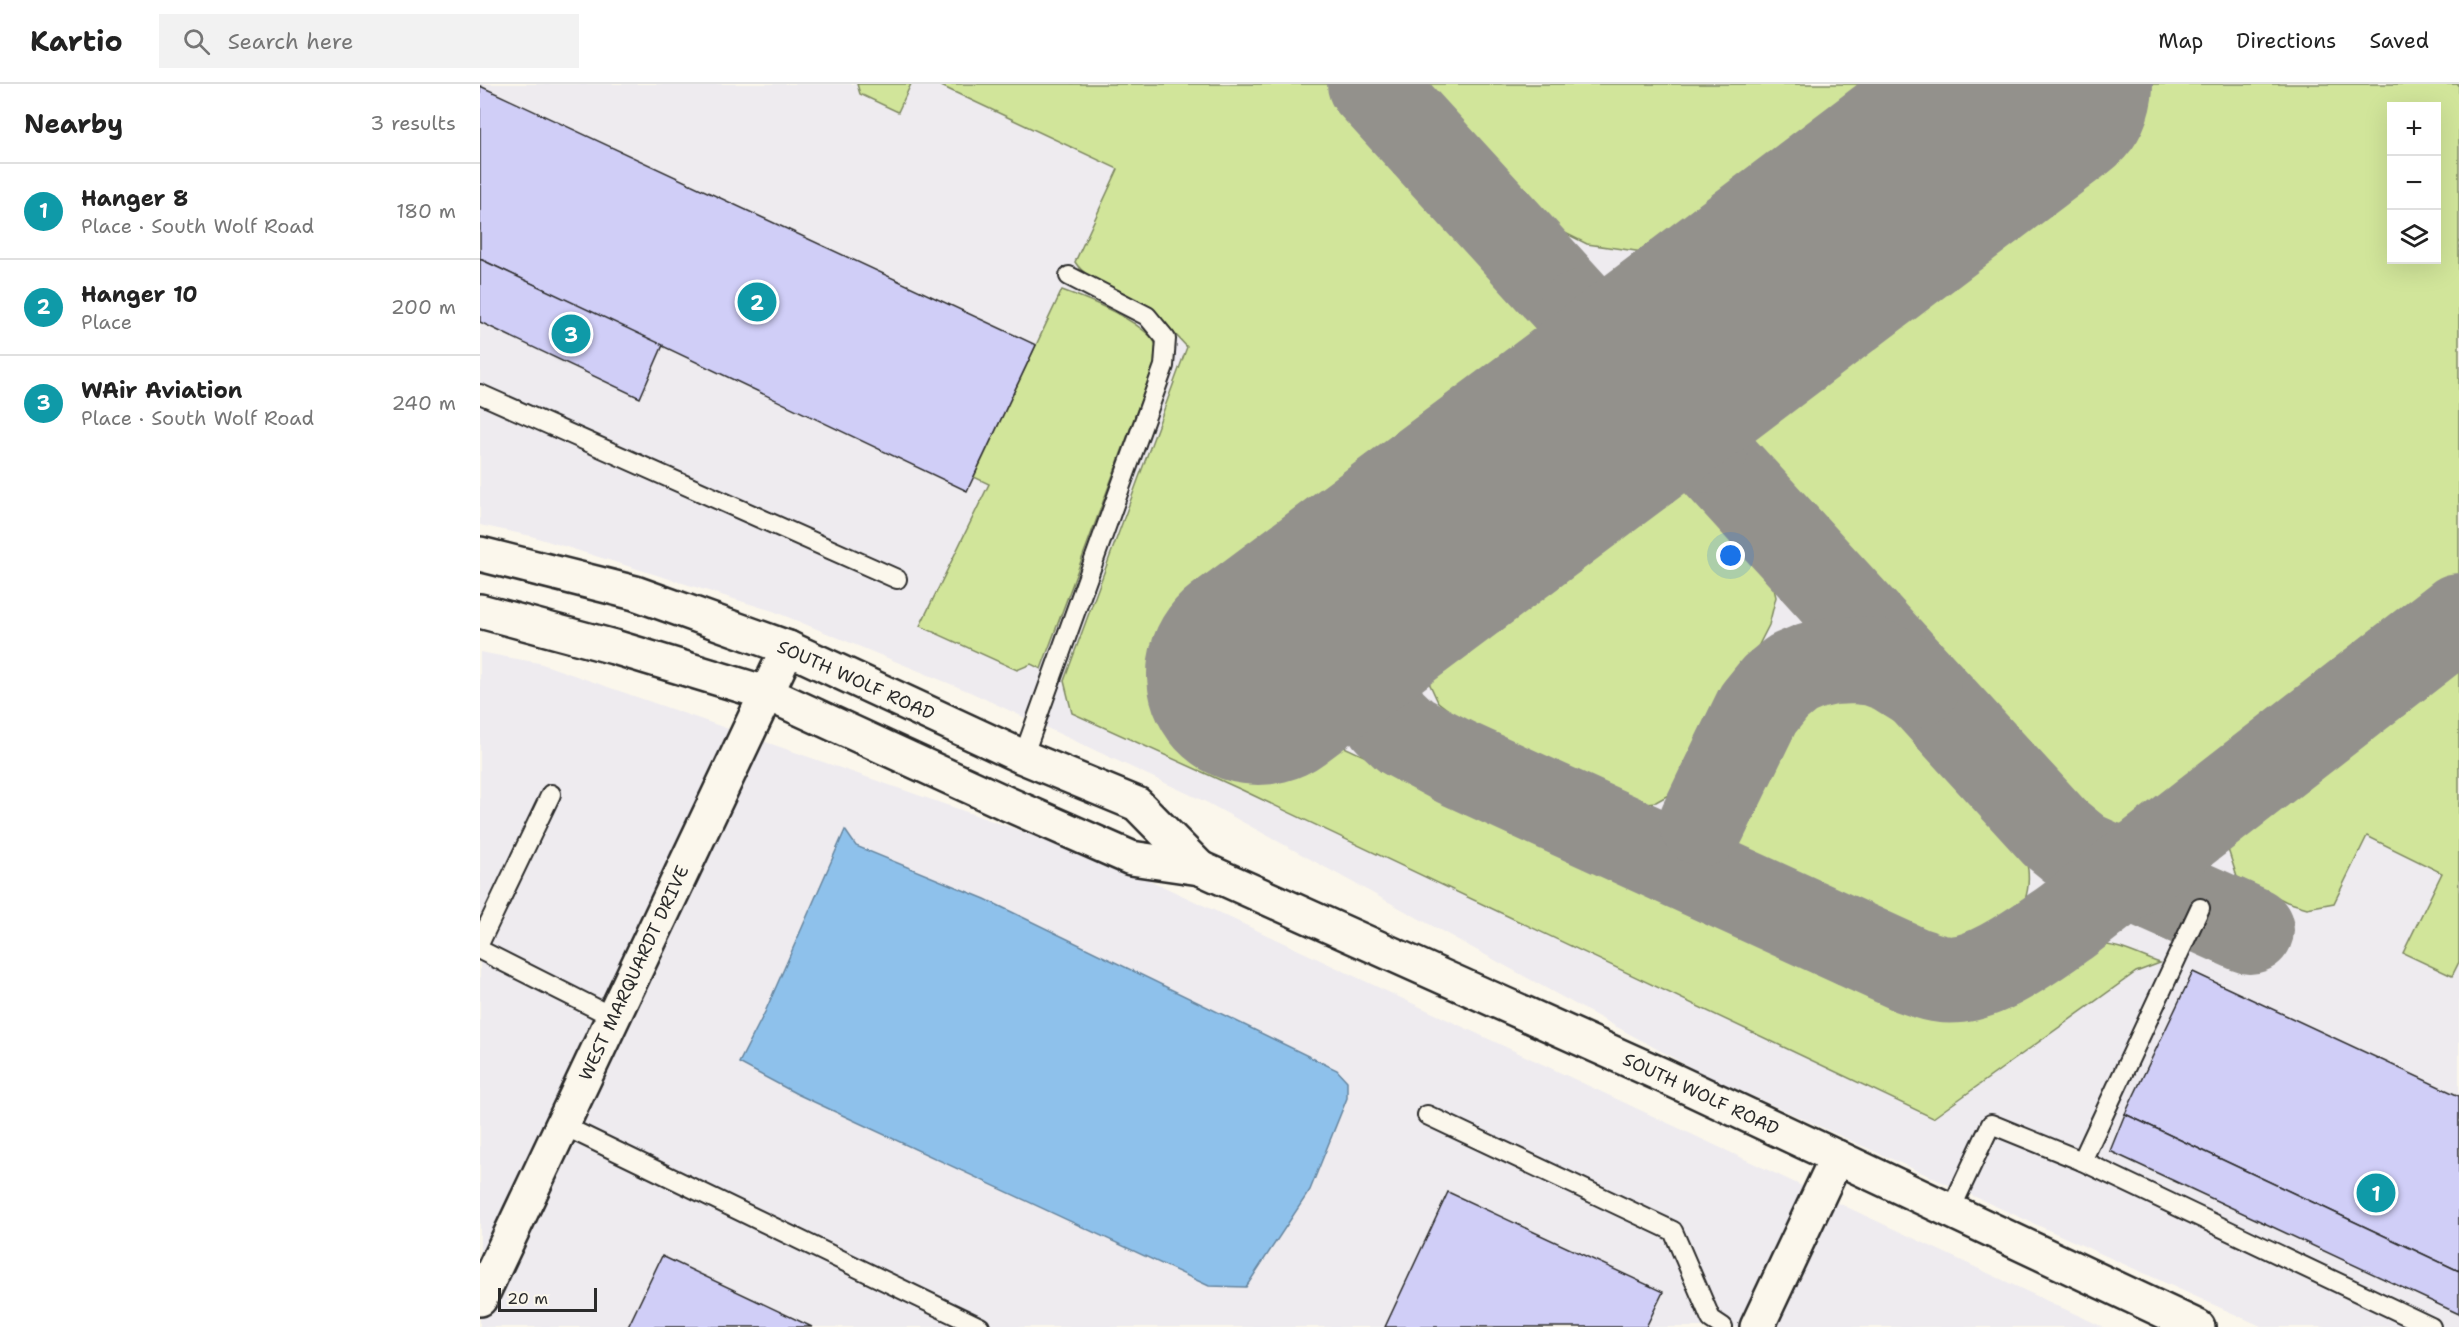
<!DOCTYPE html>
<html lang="en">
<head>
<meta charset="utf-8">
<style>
  body { margin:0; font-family:"Shantell Sans",sans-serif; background:#f2f2f2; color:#222 }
  .controls { position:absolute; right:18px; top:18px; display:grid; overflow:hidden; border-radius:0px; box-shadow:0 6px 24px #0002 }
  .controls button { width:54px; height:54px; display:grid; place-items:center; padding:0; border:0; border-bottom:2px solid #e0e0e0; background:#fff; color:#222; font:30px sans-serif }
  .scale { position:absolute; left:18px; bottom:15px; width:99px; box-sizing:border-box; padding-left:6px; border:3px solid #2b2b2b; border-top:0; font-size:16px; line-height:21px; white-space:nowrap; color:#2b2b2b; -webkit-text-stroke:4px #fbf7ec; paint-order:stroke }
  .you { position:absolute; left:1251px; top:472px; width:21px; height:21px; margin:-15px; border:4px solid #fff; border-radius:50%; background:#1a73e8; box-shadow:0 0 0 9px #1a73e833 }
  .badge { display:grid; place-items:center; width:39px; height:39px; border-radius:50%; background:#111827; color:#fff; font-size:20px; font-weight:700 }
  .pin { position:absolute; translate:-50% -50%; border:3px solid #fff; box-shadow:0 2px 6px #0006 }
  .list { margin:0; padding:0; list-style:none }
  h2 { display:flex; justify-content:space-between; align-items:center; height:78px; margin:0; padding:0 24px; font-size:26px }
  h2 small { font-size:20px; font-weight:400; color:#767676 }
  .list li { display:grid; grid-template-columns:39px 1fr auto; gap:18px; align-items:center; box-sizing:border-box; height:96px; padding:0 24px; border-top:2px solid #e0e0e0 }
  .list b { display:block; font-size:22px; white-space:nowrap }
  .list p { margin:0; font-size:20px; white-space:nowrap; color:#767676 }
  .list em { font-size:20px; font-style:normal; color:#767676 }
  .icon { flex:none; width:33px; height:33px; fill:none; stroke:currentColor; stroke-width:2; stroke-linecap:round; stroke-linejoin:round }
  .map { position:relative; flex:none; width:1979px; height:1243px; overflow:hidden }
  header { display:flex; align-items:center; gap:36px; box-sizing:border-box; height:84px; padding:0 30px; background:#fff; border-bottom:2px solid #e0e0e0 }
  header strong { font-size:28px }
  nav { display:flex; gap:33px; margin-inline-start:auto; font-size:21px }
  .search { width:420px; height:54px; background:#f2f2f2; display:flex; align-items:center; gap:15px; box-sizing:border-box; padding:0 21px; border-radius:0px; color:#767676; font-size:22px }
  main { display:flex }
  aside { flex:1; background:#fff }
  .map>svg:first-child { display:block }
  .built { fill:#eeebef; fill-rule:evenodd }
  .green { fill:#d1e59a; stroke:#7e8862; stroke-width:1.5; fill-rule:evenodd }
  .water { fill:#8ec1eb; stroke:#66859e; stroke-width:1.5 }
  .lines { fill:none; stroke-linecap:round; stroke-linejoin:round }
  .taxiway { stroke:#93918c; stroke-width:88 }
  .runway { stroke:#93918c; stroke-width:222 }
  .building { fill:#d0cef7; stroke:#2b2b2b; stroke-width:1.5 }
  .lane-casing { stroke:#2b2b2b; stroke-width:22 }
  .street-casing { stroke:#2b2b2b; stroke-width:38 }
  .secondary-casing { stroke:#2b2b2b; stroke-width:38 }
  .lane { stroke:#fbf7ec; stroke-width:18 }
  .street { stroke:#fbf7ec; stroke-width:33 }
  .secondary { stroke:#fbf7ec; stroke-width:33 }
  .labels { text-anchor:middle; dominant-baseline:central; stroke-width:4.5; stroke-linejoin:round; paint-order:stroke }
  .street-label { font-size:18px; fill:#2b2b2b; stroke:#fbf7ec }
</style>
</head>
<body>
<header>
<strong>Kartio</strong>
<div class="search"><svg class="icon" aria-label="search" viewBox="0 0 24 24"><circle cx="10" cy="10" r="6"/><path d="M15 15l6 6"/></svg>Search here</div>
<nav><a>Map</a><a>Directions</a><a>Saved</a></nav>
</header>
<main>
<aside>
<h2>Nearby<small>3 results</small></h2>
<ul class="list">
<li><span class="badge" style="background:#0f9aa8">1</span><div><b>Hanger 8</b><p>Place · South Wolf Road</p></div><em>180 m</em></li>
<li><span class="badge" style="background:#0f9aa8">2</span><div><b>Hanger 10</b><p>Place</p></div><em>200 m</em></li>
<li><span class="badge" style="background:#0f9aa8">3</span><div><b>WAir Aviation</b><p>Place · South Wolf Road</p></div><em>240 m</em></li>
</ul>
</aside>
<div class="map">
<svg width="1979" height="1243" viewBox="0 0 1979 1243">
  <rect width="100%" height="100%" fill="#fbf7ec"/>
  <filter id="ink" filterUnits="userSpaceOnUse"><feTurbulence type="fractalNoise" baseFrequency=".0167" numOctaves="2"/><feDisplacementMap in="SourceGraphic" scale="12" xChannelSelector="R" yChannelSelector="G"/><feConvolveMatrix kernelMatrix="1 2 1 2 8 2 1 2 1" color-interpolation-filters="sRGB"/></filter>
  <g filter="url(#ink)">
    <g class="built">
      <path d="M0,0h1979v1243h-196l-564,-255 -491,-269 -238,-111 -197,-81 -242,-75 -51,-11zM1912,22h44v154h-44z"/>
      <polygon points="0,568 59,579 633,779 1623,1243 0,1243"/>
    </g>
    <g class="green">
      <polygon points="377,0 431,0 418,28 380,10"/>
      <path d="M457,0h396l233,255 1,20 -8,19 -335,256 66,88 608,280c12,3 24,7 36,9 48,9 88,-20 124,-47 10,-7 24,-20 36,-20 22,-1 46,12 66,19l-24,9 -203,146 -691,-328 -170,-77 -8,-32 123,-334c-18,-20 -37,-39 -61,-53 -17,-10 -40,-14 -51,-32l43,-93z"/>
      <polygon points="925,0 1471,0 1292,135 1222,162 1163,168 1107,160 1051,132 1020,106"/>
      <path d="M1656,0h323v500l-296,230 -33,11 -36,-2 -29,-14 -309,-343 -13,-25 1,-36 17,-38zM1912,22h44v154h-44z"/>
      <path d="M582,206c28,10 65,25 87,45 5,4 7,11 10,16l-118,318 -10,-5 -14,6 -97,-44 69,-142 -15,-7z"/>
      <polygon points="1165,371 1202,385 1236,415 1286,472 1296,513 1289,541 1208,700 1176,718 1154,720 988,641 958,618 946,592 946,561 953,539 970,520"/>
      <polygon points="1979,569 1979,878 1972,892 1923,869 1962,789 1887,752 1854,819 1827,824 1807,818 1757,793 1746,759 1750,749"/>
      <path d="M1376,607l37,9 13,11 114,132c3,9 7,18 8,27 4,39 -24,73 -61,80 -9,2 -19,0 -28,0l-191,-92 -13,-16 -4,-21 50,-95 34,-28z"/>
    </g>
    <polygon class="water" points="365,746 376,762 505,815 857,986 867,997 867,1014 830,1106 766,1203 729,1202 317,1010 259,979 285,928"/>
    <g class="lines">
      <g class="taxiway">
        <polyline points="891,0 1575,749 1602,771 1770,846"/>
        <polyline points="1101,230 1134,246 1183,249 1242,241 1220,286 1214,327 1224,366"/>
        <path d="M953,459l-61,83 -4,34 8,37 12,22 18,17 49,26 456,208c9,3 20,8 31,9 40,6 92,-35 124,-57l393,-305"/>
        <polyline points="1223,738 1278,625 1295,604 1312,590 1331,582 1352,577 1374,576 1394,578 1413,585 1437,600"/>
      </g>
      <polyline class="runway" points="778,590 1131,326 1562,0"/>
    </g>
    <g class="building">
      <polygon points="0,2 556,261 487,407 0,175"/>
      <polygon points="0,175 183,261 160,314 0,238"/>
      <polygon points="1713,888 1979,1012 1979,1187 1645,1030"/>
      <polygon points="1645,1030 1979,1187 1979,1230 1630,1067"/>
      <polygon points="968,1108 1183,1208 1166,1243 905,1243"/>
      <polygon points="182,1172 332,1243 148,1243"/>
    </g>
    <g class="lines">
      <g class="lane-casing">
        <g id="lane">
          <polyline points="0,310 417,495"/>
          <polyline points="543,673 684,282 686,255 667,232 589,192"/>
          <polyline points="0,858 71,710"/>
          <polyline points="0,866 133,933"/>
          <polyline points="947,1031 1193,1147 1231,1235 1243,1243"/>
          <polyline points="82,1041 500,1243"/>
          <polyline points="1602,1077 1720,824"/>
          <polyline points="1470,1127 1511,1040 1602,1077 1951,1243"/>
        </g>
      </g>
      <g class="street-casing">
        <g id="street">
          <polyline points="0,1215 308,564"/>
          <polyline points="1277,1243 1357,1073"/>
        </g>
      </g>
      <g class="secondary-casing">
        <g id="secondary">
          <polyline points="0,470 155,509 308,564 543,673 657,720 720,784"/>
          <polyline points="0,527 134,563 286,609 528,720 651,774 720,784 1182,991 1718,1243"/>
        </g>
      </g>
      <use href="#lane" class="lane"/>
      <use href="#street" class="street"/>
      <use href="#secondary" class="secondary"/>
    </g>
  </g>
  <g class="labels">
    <g class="street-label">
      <text transform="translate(376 596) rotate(24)">SOUTH WOLF ROAD</text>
      <text transform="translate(154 889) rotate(-65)">WEST MARQUARDT DRIVE</text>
      <text transform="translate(1221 1010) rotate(25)">SOUTH WOLF ROAD</text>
    </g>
  </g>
</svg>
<div class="controls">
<button>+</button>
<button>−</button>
<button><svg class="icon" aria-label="layers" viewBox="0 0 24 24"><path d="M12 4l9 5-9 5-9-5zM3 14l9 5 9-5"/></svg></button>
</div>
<div class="scale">20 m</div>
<div class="you"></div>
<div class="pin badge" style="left:1896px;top:1109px;background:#0f9aa8">1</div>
<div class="pin badge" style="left:277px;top:218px;background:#0f9aa8">2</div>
<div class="pin badge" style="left:91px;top:250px;background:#0f9aa8">3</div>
</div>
</main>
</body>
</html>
